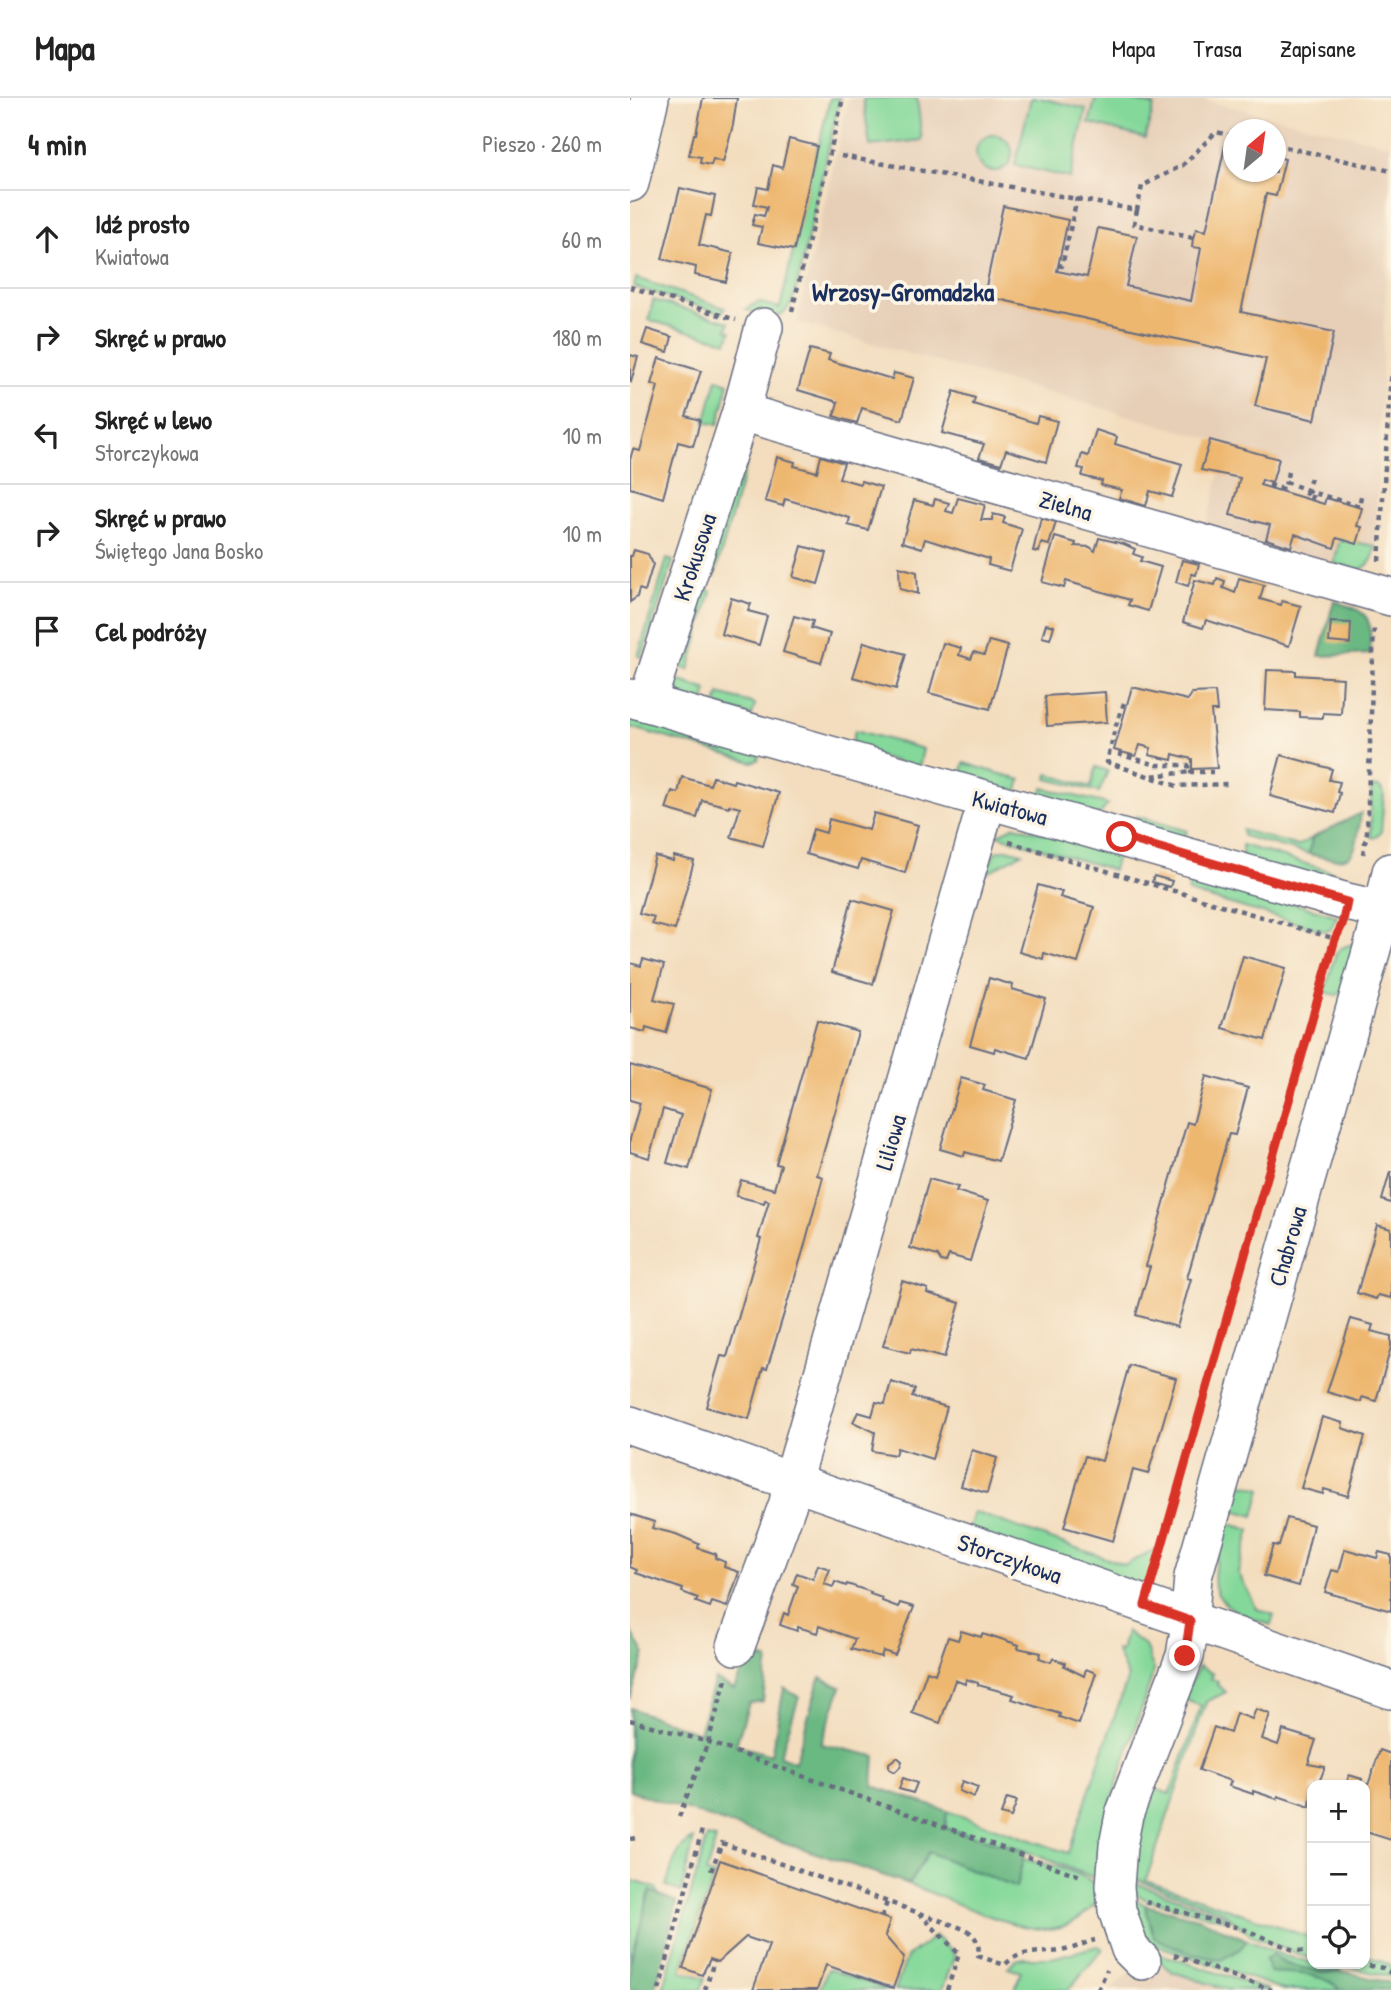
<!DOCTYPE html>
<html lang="pl">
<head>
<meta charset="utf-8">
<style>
  body { margin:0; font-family:"Patrick Hand",sans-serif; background:#f2f2f2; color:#222 }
  .controls { position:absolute; right:21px; bottom:21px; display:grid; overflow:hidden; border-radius:14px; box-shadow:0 2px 5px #0004 }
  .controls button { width:63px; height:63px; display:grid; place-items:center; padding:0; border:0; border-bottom:2px solid #e0e0e0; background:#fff; color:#222; font:35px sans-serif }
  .compass { position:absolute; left:593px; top:21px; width:63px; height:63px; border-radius:50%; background:#fff; box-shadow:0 2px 5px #0004; rotate:29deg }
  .stop { position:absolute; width:21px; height:21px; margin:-16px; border:5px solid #d93025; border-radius:50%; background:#fff }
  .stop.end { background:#d93025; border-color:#fff; box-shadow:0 2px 7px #0008 }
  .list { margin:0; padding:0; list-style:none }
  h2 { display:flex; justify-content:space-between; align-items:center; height:91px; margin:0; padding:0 28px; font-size:30px }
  h2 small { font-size:23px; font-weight:400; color:#767676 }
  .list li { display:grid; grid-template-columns:46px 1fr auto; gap:21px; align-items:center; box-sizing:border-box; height:98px; padding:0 28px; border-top:2px solid #e0e0e0 }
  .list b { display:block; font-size:26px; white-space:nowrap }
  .list p { margin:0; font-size:23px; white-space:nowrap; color:#767676 }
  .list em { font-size:23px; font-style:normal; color:#767676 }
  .icon { flex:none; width:38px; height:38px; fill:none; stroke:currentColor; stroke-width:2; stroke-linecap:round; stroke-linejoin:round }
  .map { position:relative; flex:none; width:761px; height:1892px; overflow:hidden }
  header { display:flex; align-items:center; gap:42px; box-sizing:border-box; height:98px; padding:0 35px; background:#fff; border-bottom:2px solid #e0e0e0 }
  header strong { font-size:33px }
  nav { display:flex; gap:38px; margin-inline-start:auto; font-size:24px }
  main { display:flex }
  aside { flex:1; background:#fff }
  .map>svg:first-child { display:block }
  .built { fill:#e7cfb7; fill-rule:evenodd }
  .green { fill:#84d89a; stroke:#50847c; stroke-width:2 }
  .forest { fill:#6bb882; stroke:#437470; stroke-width:2 }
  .building { fill:#eeb770 }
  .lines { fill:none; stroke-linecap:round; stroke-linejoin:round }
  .minor-casing { stroke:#676c80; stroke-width:40 }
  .path { stroke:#676c80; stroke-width:4.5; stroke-dasharray:5 5; stroke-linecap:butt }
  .minor { stroke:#fff; stroke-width:37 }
  .route { stroke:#d93025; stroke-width:9 }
  .labels { text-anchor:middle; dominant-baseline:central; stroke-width:7; stroke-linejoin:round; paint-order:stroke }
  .street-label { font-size:24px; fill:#1b2f5e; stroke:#fcf5e5 }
  .neighbourhood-label { font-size:26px; font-weight:bold; fill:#1b2f5e; stroke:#fcf5e5 }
</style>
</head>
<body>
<header>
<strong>Mapa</strong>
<nav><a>Mapa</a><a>Trasa</a><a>Zapisane</a></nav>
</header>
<main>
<aside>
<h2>4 min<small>Pieszo · 260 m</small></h2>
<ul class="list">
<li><svg class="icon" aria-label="ahead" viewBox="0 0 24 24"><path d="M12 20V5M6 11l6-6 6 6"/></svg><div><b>Idź prosto</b><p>Kwiatowa</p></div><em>60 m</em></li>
<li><svg class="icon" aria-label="right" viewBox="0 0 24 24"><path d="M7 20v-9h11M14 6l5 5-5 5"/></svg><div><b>Skręć w prawo</b></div><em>180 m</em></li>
<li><svg class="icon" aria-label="left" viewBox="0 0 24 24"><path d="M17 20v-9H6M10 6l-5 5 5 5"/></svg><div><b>Skręć w lewo</b><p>Storczykowa</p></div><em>10 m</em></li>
<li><svg class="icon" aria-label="right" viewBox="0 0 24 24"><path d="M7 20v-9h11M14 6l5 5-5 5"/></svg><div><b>Skręć w prawo</b><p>Świętego Jana Bosko</p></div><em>10 m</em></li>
<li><svg class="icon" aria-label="arrive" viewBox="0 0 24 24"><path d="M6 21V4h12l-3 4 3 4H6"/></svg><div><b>Cel podróży</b></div></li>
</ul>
</aside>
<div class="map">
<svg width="761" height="1892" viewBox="0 0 761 1892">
  <rect width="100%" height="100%" fill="#fcf5e5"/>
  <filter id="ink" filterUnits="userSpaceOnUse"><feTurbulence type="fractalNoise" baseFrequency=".0143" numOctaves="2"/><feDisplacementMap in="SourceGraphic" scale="14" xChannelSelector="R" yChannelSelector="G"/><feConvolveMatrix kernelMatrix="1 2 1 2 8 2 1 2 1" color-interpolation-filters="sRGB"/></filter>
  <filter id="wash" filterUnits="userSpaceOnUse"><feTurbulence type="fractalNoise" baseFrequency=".00686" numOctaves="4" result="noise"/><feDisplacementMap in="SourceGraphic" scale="28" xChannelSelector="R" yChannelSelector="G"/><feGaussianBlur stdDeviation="1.57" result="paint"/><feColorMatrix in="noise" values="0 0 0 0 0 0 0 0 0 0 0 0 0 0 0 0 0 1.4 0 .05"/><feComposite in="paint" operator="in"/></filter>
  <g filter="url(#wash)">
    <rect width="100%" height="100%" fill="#f3ddbe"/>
    <g class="built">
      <path d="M219,0h346l196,47 -16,411 -6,9 -9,5 -155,-42 23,-84 -431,-122zM604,32h42v42h-42z"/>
      <polygon points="524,1855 632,1892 480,1892 512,1863"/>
    </g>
    <g class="green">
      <path d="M200,0h10l-45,196c-11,31 -25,24 -50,15l13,-7 22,6 37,-162 2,-1z"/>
      <polygon points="233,0 287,0 292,42 240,48"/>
      <polygon points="401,0 410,0 456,11 440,80 385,67"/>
      <polygon points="466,0 495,0 524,8 515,40 459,25"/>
      <circle cx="364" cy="55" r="18"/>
      <polygon points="6,180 95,210 92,215 4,189"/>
      <polygon points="23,202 99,224 97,232 101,233 97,244 19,222"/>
      <polygon points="87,281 99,285 88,327 75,324"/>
      <polygon points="112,349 120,352 85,477 70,472"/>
      <path d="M710,441l35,7c-1,13 -4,18 -15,24l-26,-6z"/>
      <polygon points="37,461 43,463 12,559 8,558"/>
      <polygon points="65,488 81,493 59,572 42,566"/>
      <path d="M39,579l38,13 -4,15c-16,-6 -34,-9 -34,-28z"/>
      <polygon points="89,596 125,606 122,618 86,607"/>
      <polygon points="0,614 130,652 128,662 122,664 0,629"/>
      <polygon points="225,632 293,651 289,670 221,650"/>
      <polygon points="334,665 391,682 386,698 330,682"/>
      <polygon points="466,669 478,673 469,694 417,681 418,676 461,689"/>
      <polygon points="743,689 749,689 754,695 751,735 744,740 741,739 741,693"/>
      <polygon points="413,690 478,706 471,715 466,718 410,705"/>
      <polygon points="506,718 557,733 552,747 503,732"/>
      <polygon points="385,728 488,754 483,772 367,737"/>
      <polygon points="612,732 668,748 682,740 679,756 613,738"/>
      <polygon points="612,747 710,776 714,783 708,785 612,762"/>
      <polygon points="377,751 392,755 355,776 365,754"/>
      <polygon points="562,776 707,818 700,832 695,833 558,794"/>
      <polygon points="722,846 728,848 713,895 706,897 695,894 706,855 711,850"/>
      <polygon points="610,1385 631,1391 624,1418 603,1412"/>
      <polygon points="344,1414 495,1467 529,1449 516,1492 338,1433"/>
      <path d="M597,1425l23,7 -12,42 19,37 17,6 -3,10c-70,-22 -63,-40 -44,-102z"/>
      <polygon points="496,1533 515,1548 524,1572 477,1716 470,1746 465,1780 395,1753 315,1730 317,1713 438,1755 498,1579 486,1552 491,1553"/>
      <polygon points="569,1568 583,1576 581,1581 588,1583 587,1587 596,1594 576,1604 516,1782 682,1840 682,1861 622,1838 593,1814 495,1777 496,1762 523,1690 540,1696 571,1608 553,1601"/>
      <polygon points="77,1739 86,1741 76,1775 84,1777 51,1873 75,1880 71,1892 33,1892"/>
      <path d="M64,1741l-13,53 -15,-6c6,-18 9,-39 28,-47z"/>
      <path d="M298,1754l88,36 7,-29c24,6 54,10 73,26v18c-13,15 -32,27 -52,26 -36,-1 -99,-31 -135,-45z"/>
      <polygon points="0,1782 26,1790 29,1797 20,1793 0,1865"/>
      <polygon points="497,1782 592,1817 600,1823 515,1801 498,1790"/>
      <path d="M497,1796l18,11 10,33 84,11 8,-9 38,16 57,14c-23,4 -50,-2 -70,-16l-2,18c23,2 54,-1 70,18h-56l-142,-50z"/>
      <polygon points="305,1838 325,1857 312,1892 265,1892 277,1859"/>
      <polygon points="468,1848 473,1851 438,1892 385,1892 391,1874 378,1870 386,1862 394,1860 422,1860"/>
      <polygon points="515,1851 639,1892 598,1892 543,1874"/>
      <polygon points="735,1857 761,1867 761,1879 705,1866 735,1866"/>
      <polygon points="198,1871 259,1892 190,1892"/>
    </g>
    <g class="forest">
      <path d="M704,503c37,12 37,14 36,53l-51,2z"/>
      <path d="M731,715c-6,44 -4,53 -52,41l3,-16z"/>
      <polygon points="0,1531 15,1556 0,1601"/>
      <polygon points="118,1557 138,1562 133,1603 119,1605 106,1647 141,1657 154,1590 169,1599 150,1658 165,1664 190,1579 211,1589 191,1646 245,1658 243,1688 317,1713 315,1730 395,1753 386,1790 298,1754 279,1786 0,1693 0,1610 69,1635 85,1581 104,1591"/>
      <polygon points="20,1793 47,1804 25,1892 0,1892 0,1865"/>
      <polygon points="515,1807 571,1821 617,1842 610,1851 591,1862 562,1856 524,1840"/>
      <path d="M642,1856l13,10 42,9 15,-2 49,12v7h-51c-17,-19 -47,-16 -70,-18l-5,-12z"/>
    </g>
    <g id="blocks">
      <g class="building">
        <polygon points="73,0 107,0 103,27 93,64 83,61 81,67 70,65 71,59 59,57 64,36 66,36"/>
        <polygon points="159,41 187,48 164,152 128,145 132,129 122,127 125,116 134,118 137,109 124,106 128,89 138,91 143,67 152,70"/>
        <polygon points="595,48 604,49 604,74 646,74 646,59 655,61 646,98 636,96 611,214 704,234 685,322 625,308 636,261 354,198 373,108 438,122 427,173 457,179 468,130 507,138 496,188 561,203 571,150 562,149 563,140 566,131 576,133"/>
        <polygon points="50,90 85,98 81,118 76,117 69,147 103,155 96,184 65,177 66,169 32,161"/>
        <polygon points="17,231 42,239 38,254 12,246"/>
        <polygon points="180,251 200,256 198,262 262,281 264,275 284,280 272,322 232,310 227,325 216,322 204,318 208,304 168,292"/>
        <polygon points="0,257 8,259 1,284 0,283"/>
        <polygon points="29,260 71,273 56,318 70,322 67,335 63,348 48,344 33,400 0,390 0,362 3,351 10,353 28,288 21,286"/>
        <polygon points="324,293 345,300 343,306 406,325 408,318 427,323 416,364 376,352 371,366 349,360 354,346 312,335"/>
        <polygon points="466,332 487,339 485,346 552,366 542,399 520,393 516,408 489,400 492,392 471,387 472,383 452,378 454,371 448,370 452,356 458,358"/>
        <polygon points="580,342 649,361 642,385 632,382 630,387 694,406 696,400 732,410 727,428 732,429 727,446 707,440 704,450 665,436 661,449 636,441 640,427 600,417 610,380 571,372"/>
        <polygon points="191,358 214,365 209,380 230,386 231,383 251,389 238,432 218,427 220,420 155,401 153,408 135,403 147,359 165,364 164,368 187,374"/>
        <polygon points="328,400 355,407 351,422 362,422 363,416 375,419 373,425 392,431 380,473 358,467 359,461 295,441 292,450 272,444 284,402 303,407 305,401 319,405 316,413 323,415"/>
        <polygon points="411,420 426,424 419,447 411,445 409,454 403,453"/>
        <polygon points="425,439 446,445 445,448 460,449 465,453 469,440 494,446 505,451 503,456 512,459 510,463 531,469 518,513 498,507 500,502 436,483 434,490 412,484"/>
        <polygon points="172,448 197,455 188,486 163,479"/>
        <polygon points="4,452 18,456 23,466 15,493 9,491 7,499 0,504 0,458 2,458"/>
        <polygon points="552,462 569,466 566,477 562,476 558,488 546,484"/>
        <polygon points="269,469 287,474 288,496 270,491"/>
        <polygon points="587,480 595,483 593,490 605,495 609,480 634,487 630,501 651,507 652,503 671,508 659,548 576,522 573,530 553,524 565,482 585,487"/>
        <polygon points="101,500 121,506 118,513 137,518 129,547 91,536"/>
        <polygon points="164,518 183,523 181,530 200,536 191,565 153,554"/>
        <polygon points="701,524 721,525 720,546 699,544"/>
        <polygon points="416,526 424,528 420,541 412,539"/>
        <polygon points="359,543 378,548 360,611 299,595 313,545 331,550 329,557 341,561 344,554 354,557"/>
        <polygon points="234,544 276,556 266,591 223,579"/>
        <polygon points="637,572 666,573 666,577 713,580 711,616 693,615 693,620 670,619 670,614 635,612"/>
        <polygon points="502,589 558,602 562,595 585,594 587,613 581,613 587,670 562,671 562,661 543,656 542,662 519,657 521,650 510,647 506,658 484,652"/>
        <polygon points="475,594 477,624 417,628 415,598"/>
        <polygon points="651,657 702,671 699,682 710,684 707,694 710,695 705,715 640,698"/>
        <polygon points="52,679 80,687 83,679 103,685 104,682 149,695 133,748 101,739 110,710 99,707 99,709 72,702 67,720 36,711 42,693 48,695"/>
        <polygon points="244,715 288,727 275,775 231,762 228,771 176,756 183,731 196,735 199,721 239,732"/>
        <polygon points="25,758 43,763 44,758 64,763 45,832 22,826 24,819 9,815"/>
        <polygon points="524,778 542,783 540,789 522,784"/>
        <polygon points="408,787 432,794 430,799 464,809 448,865 414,855 413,861 389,854"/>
        <polygon points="222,801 264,813 243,886 202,874"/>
        <polygon points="613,858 656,870 635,942 592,930"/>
        <polygon points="13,861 34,867 24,901 44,906 36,935 16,929 15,934 0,930 0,865 11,868"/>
        <polygon points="359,880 383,887 382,891 416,901 399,960 365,950 364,954 340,947"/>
        <polygon points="187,922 228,934 187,1077 193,1079 173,1153 137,1271 133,1270 119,1321 76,1309 91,1258 97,1259 131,1141 128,1140 139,1103 135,1102 134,1105 106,1098 111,1082 144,1091 151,1067 146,1066"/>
        <polygon points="0,967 82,991 59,1071 37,1065 51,1017 33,1011 19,1060 0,1054 0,1041 10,1005 0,1002"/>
        <polygon points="576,978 618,990 605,1037 599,1036 557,1180 561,1181 547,1229 506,1217 520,1169 516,1168 557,1024 563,1026"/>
        <polygon points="331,980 355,987 353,992 386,1002 368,1063 335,1054 334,1058 310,1051"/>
        <polygon points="760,1074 761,1074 761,1105 752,1102"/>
        <polygon points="299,1081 328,1089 326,1093 358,1103 340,1163 319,1157 316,1164 311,1163 308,1158 280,1150"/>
        <polygon points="747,1127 761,1131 761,1200 748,1197 746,1201 727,1195"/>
        <polygon points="272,1183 298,1191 297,1195 330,1205 314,1260 281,1251 280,1255 253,1248"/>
        <polygon points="721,1221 743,1227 741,1233 761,1238 761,1249 746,1303 732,1299 731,1304 697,1294"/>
        <polygon points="499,1267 546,1280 518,1376 503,1372 483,1443 434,1429 455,1358 472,1363"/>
        <polygon points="261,1284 285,1291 282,1299 317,1309 302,1361 267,1350 265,1357 242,1353 245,1334 223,1324 228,1314 242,1318 246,1304 255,1306"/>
        <polygon points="692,1319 713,1325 712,1330 735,1338 718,1398 694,1391 693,1396 671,1390"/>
        <polygon points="342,1352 367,1360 357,1395 331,1388"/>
        <polygon points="0,1416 24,1424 22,1430 46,1436 69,1446 68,1450 86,1456 85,1460 95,1464 94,1469 109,1474 97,1509 82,1504 80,1509 66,1504 68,1500 52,1494 53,1491 6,1475 7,1472 0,1469"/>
        <polygon points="657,1420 683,1427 669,1488 634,1478 643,1447 649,1448"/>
        <polygon points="715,1451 747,1460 749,1454 761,1457 761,1513 695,1494 702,1472 709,1474"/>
        <polygon points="188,1467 200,1471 194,1486 203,1489 205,1484 216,1488 217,1486 241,1494 240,1496 252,1500 252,1503 268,1509 270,1505 284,1509 265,1557 253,1553 251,1559 221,1551 225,1541 189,1528 187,1535 168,1529 167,1533 150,1527 154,1515 158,1517 168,1488 163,1486 167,1475 183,1481"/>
        <polygon points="331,1533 351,1539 352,1536 362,1539 362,1538 389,1547 388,1550 411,1555 409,1560 421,1564 423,1560 435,1565 434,1568 454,1578 456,1571 466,1575 449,1626 429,1619 430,1616 382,1601 384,1597 348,1587 348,1585 336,1581 335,1586 325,1582 310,1625 282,1615 297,1573 305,1576 318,1539 328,1542"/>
        <polygon points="626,1611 640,1616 632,1641 648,1647 653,1632 686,1642 678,1666 695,1669 688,1687 682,1687 680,1709 648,1698 647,1701 623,1693 623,1696 599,1688 601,1683 569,1672 584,1629 600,1635 606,1615 622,1621"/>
        <polygon points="750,1652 761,1656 761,1742 736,1734 735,1687 716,1687 719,1677 732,1681 731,1684 738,1687"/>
        <polygon points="267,1659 272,1663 270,1669 265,1674 259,1671 259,1665"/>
        <polygon points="273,1680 287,1685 283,1695 269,1691"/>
        <polygon points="332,1683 348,1689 344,1699 329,1693"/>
        <polygon points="377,1700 387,1703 381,1719 371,1716"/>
        <polygon points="90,1762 260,1822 255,1838 274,1860 263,1890 196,1867 187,1892 123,1892 139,1847 116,1839 88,1864 80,1861 72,1877 53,1870"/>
      </g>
    </g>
  </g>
  <g filter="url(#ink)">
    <use href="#blocks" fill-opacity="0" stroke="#676c80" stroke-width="2"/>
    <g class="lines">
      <g class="minor-casing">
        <g id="minor">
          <polyline points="0,85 20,0"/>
          <polyline points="111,314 761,499"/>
          <polyline points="0,600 717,804 761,814"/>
          <polyline points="17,604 111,314 134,229"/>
          <polyline points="0,1327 761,1592"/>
          <polyline points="106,1548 158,1405 162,1384 357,703"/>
          <polyline points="512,1863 500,1851 487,1812 485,1788 488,1748 494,1717 555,1558 558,1539 563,1479 753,812 761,774"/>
        </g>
      </g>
      <g class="path">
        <polyline points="646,47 761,73"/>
        <polyline points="211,58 507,112 512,88 553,67 586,34 604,38"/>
        <polyline points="507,112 504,126 563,140"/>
        <polyline points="428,167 432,168 447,100"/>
        <polyline points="0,189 106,222"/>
        <polyline points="162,213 213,0"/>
        <polyline points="658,374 656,384 677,392 681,380"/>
        <polyline points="639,387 654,391 656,384"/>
        <polyline points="677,392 677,393 729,408 732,394"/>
        <polyline points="677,393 675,398 686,400"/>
        <polyline points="749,463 761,275"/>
        <polyline points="494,605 486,627 477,664 547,688 597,686"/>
        <polyline points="488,656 527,667 558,667 559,674 520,678"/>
        <polyline points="559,674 583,674"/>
        <polyline points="379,744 706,841"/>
        <polyline points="733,756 737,734 744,527"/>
        <polyline points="524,1477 705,841 709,833"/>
        <polyline points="0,1622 78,1644 453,1779"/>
        <polyline points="49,1719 78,1644 97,1578"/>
        <polyline points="0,1741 6,1740"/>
        <path d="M81,1773l11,-28 245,87c10,7 13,15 11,26l27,9c17,-19 42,-9 64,-16 9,-2 17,-7 26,-9"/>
        <polyline points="516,1804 616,1832 661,1851 682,1855"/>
        <polyline points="289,1815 329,1856 317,1892"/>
        <polyline points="252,1819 257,1804"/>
        <polyline points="544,1857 642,1892"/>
        <polyline points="729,1866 753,1870 761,1875"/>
        <polyline points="29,1892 73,1728"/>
        <polyline points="75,1892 84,1863"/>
        <polyline points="468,1892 477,1872"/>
      </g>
      <use href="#minor" class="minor"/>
    </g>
  </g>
  <g class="lines" filter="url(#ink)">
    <polyline class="route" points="492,739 717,804 712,827 705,841 515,1507 560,1523 555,1558"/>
  </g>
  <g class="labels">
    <g class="street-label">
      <text transform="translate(436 407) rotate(16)">Zielna</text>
      <text transform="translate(64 459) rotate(-72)">Krokusowa</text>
      <text transform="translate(380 709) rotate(15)">Kwiatowa</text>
      <text transform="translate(260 1044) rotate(-74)">Liliowa</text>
      <text transform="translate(657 1148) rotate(-74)">Chabrowa</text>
      <text transform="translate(380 1460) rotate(19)">Storczykowa</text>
    </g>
    <g class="neighbourhood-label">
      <text x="273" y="193">Wrzosy-Gromadzka</text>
    </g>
  </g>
</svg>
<div class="controls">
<button>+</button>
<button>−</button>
<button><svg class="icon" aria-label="locate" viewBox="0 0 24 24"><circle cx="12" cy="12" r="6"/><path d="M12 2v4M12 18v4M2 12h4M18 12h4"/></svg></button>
</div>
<svg class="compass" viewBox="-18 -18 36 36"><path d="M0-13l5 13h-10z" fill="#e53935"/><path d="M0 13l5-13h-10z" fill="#767676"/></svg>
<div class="stop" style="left:492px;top:739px"></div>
<div class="stop end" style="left:555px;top:1558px"></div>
</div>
</main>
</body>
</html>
